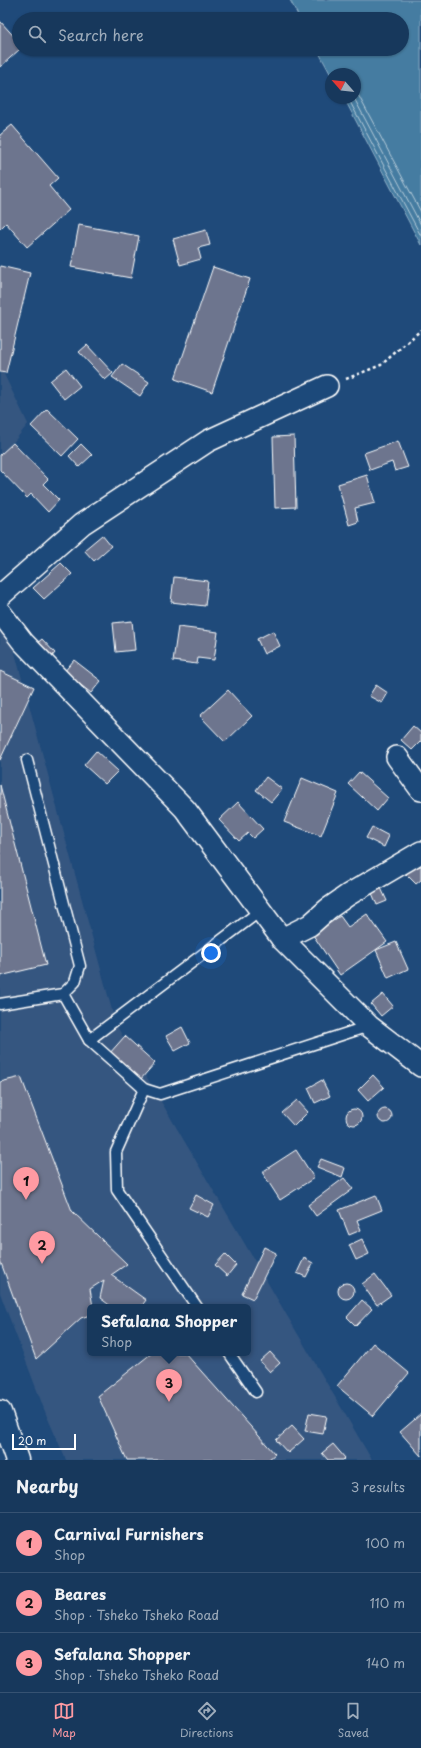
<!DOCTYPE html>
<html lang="en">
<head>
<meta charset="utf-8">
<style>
  body { margin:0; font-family:"Playpen Sans",sans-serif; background:#244365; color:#f1f3f6 }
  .compass { position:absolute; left:325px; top:68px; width:36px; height:36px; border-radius:50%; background:#17385c; box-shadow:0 1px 3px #0004; rotate:298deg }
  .scale { position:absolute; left:12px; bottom:10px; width:64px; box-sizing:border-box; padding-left:4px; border:2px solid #fff; border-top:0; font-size:11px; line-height:14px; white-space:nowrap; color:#fff; -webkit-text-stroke:3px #1f4a7a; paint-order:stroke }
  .you { position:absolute; left:211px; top:953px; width:14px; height:14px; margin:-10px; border:3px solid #fff; border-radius:50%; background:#1a73e8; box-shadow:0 0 0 6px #1a73e833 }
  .badge { display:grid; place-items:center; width:26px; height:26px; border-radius:50%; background:#ff9aa2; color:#111; font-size:13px; font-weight:700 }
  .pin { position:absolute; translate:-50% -33px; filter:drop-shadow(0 1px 2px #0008) }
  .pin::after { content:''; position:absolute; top:21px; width:14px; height:12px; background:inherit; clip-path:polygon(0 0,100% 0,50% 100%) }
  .popup { position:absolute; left:87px; top:1304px; width:164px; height:52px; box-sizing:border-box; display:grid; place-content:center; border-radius:6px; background:#17385c; filter:drop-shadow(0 1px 3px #0005); font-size:13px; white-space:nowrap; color:#9eacbb }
  .popup b { font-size:15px; color:#f1f3f6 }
  .popup::after { content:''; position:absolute; left:50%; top:100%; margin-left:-8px; border:8px solid transparent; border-top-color:#17385c }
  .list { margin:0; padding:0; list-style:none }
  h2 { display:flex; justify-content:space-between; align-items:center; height:52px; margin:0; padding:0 16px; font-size:17px }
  h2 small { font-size:13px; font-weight:400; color:#9eacbb }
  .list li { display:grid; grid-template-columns:26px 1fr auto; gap:12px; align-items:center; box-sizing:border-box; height:60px; padding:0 16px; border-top:1px solid #365272 }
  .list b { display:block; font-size:15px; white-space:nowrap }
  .list p { margin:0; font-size:13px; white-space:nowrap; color:#9eacbb }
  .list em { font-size:13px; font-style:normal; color:#9eacbb }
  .icon { flex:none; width:22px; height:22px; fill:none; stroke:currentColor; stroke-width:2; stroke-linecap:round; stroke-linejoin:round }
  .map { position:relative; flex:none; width:421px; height:1460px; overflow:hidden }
  .search { position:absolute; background:#17385c; box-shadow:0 1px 3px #0004; left:12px; right:12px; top:12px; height:44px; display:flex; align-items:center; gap:10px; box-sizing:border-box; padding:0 14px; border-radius:22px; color:#9eacbb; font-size:15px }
  .sheet { height:232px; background:#17385c }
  nav { display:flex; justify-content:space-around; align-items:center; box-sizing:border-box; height:56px; border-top:1px solid #365272; background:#17385c; font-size:11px; color:#9eacbb }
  nav a { display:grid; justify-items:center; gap:2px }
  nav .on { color:#ff9aa2 }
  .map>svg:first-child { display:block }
  .built { fill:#365780; fill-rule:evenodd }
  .water { fill:#457ca1; stroke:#8fb0c7 }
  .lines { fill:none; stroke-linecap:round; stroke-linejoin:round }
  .shore { stroke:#b5cbd9; stroke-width:1 }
  .building { fill:#6d758e; stroke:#fff }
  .lane-casing { stroke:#fff; stroke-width:13 }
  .street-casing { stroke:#fff; stroke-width:24 }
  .highway-casing { stroke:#fff; stroke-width:25 }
  .path { stroke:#fff; stroke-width:2.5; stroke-dasharray:3 3; stroke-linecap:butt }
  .lane { stroke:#1f4a7a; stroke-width:10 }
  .street { stroke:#1f4a7a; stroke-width:21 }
  .highway { stroke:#1f4a7a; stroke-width:22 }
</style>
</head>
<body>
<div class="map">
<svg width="421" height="1460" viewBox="0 0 421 1460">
  <rect width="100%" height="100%" fill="#1f4a7a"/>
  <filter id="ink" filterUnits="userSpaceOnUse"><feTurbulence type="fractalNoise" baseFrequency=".025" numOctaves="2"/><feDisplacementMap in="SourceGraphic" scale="8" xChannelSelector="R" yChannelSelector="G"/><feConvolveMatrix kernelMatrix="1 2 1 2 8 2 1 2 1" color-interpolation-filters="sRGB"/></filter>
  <g filter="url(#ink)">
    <g class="built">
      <polygon points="0,366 28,424 0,459"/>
      <path d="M0,598l116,427 256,435h-306l-20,-46 -46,-121zM90,1307h158v46h-158z"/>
    </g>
    <polygon class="water" points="290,0 421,0 421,245 344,98 355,98 355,74 331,75 317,49 402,49 402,19 300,19"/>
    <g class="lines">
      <g class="shore">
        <polyline points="355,89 421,212"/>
        <polyline points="348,98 421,236"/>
        <polyline points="354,98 421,225"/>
      </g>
    </g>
    <g class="building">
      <polygon points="0,21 19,42 20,49 0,67"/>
      <polygon points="12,125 58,178 49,186 69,210 27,247 6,223 0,229 0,135"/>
      <polygon points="79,225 139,236 131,278 71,267"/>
      <polygon points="206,230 210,245 198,248 201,259 180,265 173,239"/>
      <polygon points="0,266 30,273 6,373 0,372"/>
      <polygon points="213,267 250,279 212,392 175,379"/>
      <polygon points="87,345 113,373 105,380 79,352"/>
      <polygon points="122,364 149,382 140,396 112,377"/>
      <polygon points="66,368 80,386 64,399 50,381"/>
      <polygon points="47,409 78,439 62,456 31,426"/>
      <polygon points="294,436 296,507 275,508 273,437"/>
      <polygon points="398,441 408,467 395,471 392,462 370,470 364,453"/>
      <polygon points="13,443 48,479 43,484 59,500 48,512 31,494 27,498 0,470 0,455"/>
      <polygon points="81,444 92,455 79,467 69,456"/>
      <polygon points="367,475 375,503 355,508 358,522 349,525 338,484"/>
      <polygon points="102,535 111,546 94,561 84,550"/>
      <polygon points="61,563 72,574 44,599 33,588"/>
      <polygon points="174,577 208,581 205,606 171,602"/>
      <polygon points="132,621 135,650 116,652 113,623"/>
      <polygon points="178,627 218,632 214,660 198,658 197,664 173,661"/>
      <polygon points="273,631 280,646 264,654 257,639"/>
      <polygon points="42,639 55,653 50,659 36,644"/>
      <polygon points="74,660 101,681 91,693 64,672"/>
      <polygon points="0,671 34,687 0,760"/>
      <polygon points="376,685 388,693 382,703 369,696"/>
      <polygon points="228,690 252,716 225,742 200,716"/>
      <polygon points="413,726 421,733 421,741 412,750 401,740"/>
      <polygon points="96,751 118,771 105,784 84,765"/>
      <polygon points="359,772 388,798 377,811 348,784"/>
      <polygon points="266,777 282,789 271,802 256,790"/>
      <polygon points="302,778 338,793 321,836 284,822"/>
      <polygon points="0,785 46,965 0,976"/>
      <polygon points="238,802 263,829 253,838 248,833 239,841 219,820"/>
      <polygon points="372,827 389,836 384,847 366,838"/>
      <polygon points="414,859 421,867 421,880 416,884 403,871"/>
      <polygon points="381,888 387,901 377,905 372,893"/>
      <polygon points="367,914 387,942 340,975 313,935 340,916 348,927"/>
      <polygon points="396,942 408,969 388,978 376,950"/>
      <polygon points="383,994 393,1006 381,1016 371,1004"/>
      <polygon points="182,1027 190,1043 175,1051 166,1036"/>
      <polygon points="125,1036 155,1063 140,1080 109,1054"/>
      <polygon points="373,1075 384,1087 368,1101 358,1090"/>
      <polygon points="21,1077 72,1211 127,1264 111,1275 146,1300 141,1307 112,1307 100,1298 104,1280 90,1289 93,1307 90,1307 90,1315 81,1318 36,1359 0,1260 0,1082"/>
      <polygon points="322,1080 330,1096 315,1103 308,1088"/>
      <polygon points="297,1100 308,1112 294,1126 282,1113"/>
      <circle cx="354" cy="1117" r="8"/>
      <circle cx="385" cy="1116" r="7"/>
      <polygon points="296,1150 314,1178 280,1200 262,1172"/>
      <polygon points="321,1159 345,1168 342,1177 317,1167"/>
      <polygon points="344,1178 353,1189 316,1216 308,1205"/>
      <polygon points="196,1195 214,1205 208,1217 189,1208"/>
      <polygon points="376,1195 382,1210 357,1220 361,1230 349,1235 339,1210"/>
      <polygon points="362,1239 369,1254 356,1260 349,1245"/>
      <polygon points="264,1247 276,1253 253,1299 242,1294"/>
      <polygon points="225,1254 236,1265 227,1276 215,1265"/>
      <polygon points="304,1258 313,1263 306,1277 297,1273"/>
      <polygon points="375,1274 391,1295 377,1305 362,1284"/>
      <circle cx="346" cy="1291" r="8"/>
      <polygon points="362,1300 372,1309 356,1326 347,1317"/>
      <polygon points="373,1343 409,1373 373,1416 337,1386"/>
      <polygon points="270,1352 280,1363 270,1372 260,1361"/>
      <polygon points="152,1353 185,1353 275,1454 268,1460 127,1460 98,1396"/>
      <polygon points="309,1413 327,1416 323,1434 305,1431"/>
      <polygon points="421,1414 421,1456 400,1432"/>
      <polygon points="292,1426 304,1439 288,1453 276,1440"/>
      <polygon points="333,1444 345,1458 343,1460 328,1460 322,1453"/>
    </g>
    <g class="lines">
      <g class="lane-casing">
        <g id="lane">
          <polyline points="63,994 89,1040 144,1089 160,1094 369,1026"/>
          <polyline points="0,1004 63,994 75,982 80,966 27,760"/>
          <polyline points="89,1040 260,911"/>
          <polyline points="144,1089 116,1152 117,1190 197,1307"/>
          <polyline points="229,1353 256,1392"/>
        </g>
      </g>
      <g class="street-casing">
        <g id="street">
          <polyline points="0,596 82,524 208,441 327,386"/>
          <polyline points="0,612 23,642 185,809 282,939 369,1026 421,1066"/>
          <polyline points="397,757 421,790"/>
          <polyline points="282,939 310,925 328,909 348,895 421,852"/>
        </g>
      </g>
      <g class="highway-casing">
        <polyline id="highway" points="0,1412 17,1460"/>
      </g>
      <polyline class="path" points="346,379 381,365 421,330"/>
      <use href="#lane" class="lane"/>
      <use href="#street" class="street"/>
      <use href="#highway" class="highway"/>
    </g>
  </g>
</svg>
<svg class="compass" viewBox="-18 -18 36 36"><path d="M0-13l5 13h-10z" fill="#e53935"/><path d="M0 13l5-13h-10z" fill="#9eacbb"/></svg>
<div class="scale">20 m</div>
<div class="you"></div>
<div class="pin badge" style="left:26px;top:1200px">1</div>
<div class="pin badge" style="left:42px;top:1264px">2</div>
<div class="pin badge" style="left:169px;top:1402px">3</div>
<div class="popup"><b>Sefalana Shopper</b>Shop</div>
<div class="search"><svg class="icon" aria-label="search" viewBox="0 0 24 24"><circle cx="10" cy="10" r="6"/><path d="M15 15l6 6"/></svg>Search here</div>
</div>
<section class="sheet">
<h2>Nearby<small>3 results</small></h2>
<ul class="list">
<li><span class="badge">1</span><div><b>Carnival Furnishers</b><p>Shop</p></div><em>100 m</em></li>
<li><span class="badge">2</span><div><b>Beares</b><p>Shop · Tsheko Tsheko Road</p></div><em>110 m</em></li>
<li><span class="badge">3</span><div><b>Sefalana Shopper</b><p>Shop · Tsheko Tsheko Road</p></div><em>140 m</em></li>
</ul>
</section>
<nav>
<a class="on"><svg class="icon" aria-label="map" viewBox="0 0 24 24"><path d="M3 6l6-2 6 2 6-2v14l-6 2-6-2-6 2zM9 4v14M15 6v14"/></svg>Map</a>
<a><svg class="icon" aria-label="directions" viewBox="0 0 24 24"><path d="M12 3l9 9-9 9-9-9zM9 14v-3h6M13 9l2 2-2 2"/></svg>Directions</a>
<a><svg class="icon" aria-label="saved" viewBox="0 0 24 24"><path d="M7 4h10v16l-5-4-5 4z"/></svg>Saved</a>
</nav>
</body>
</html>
